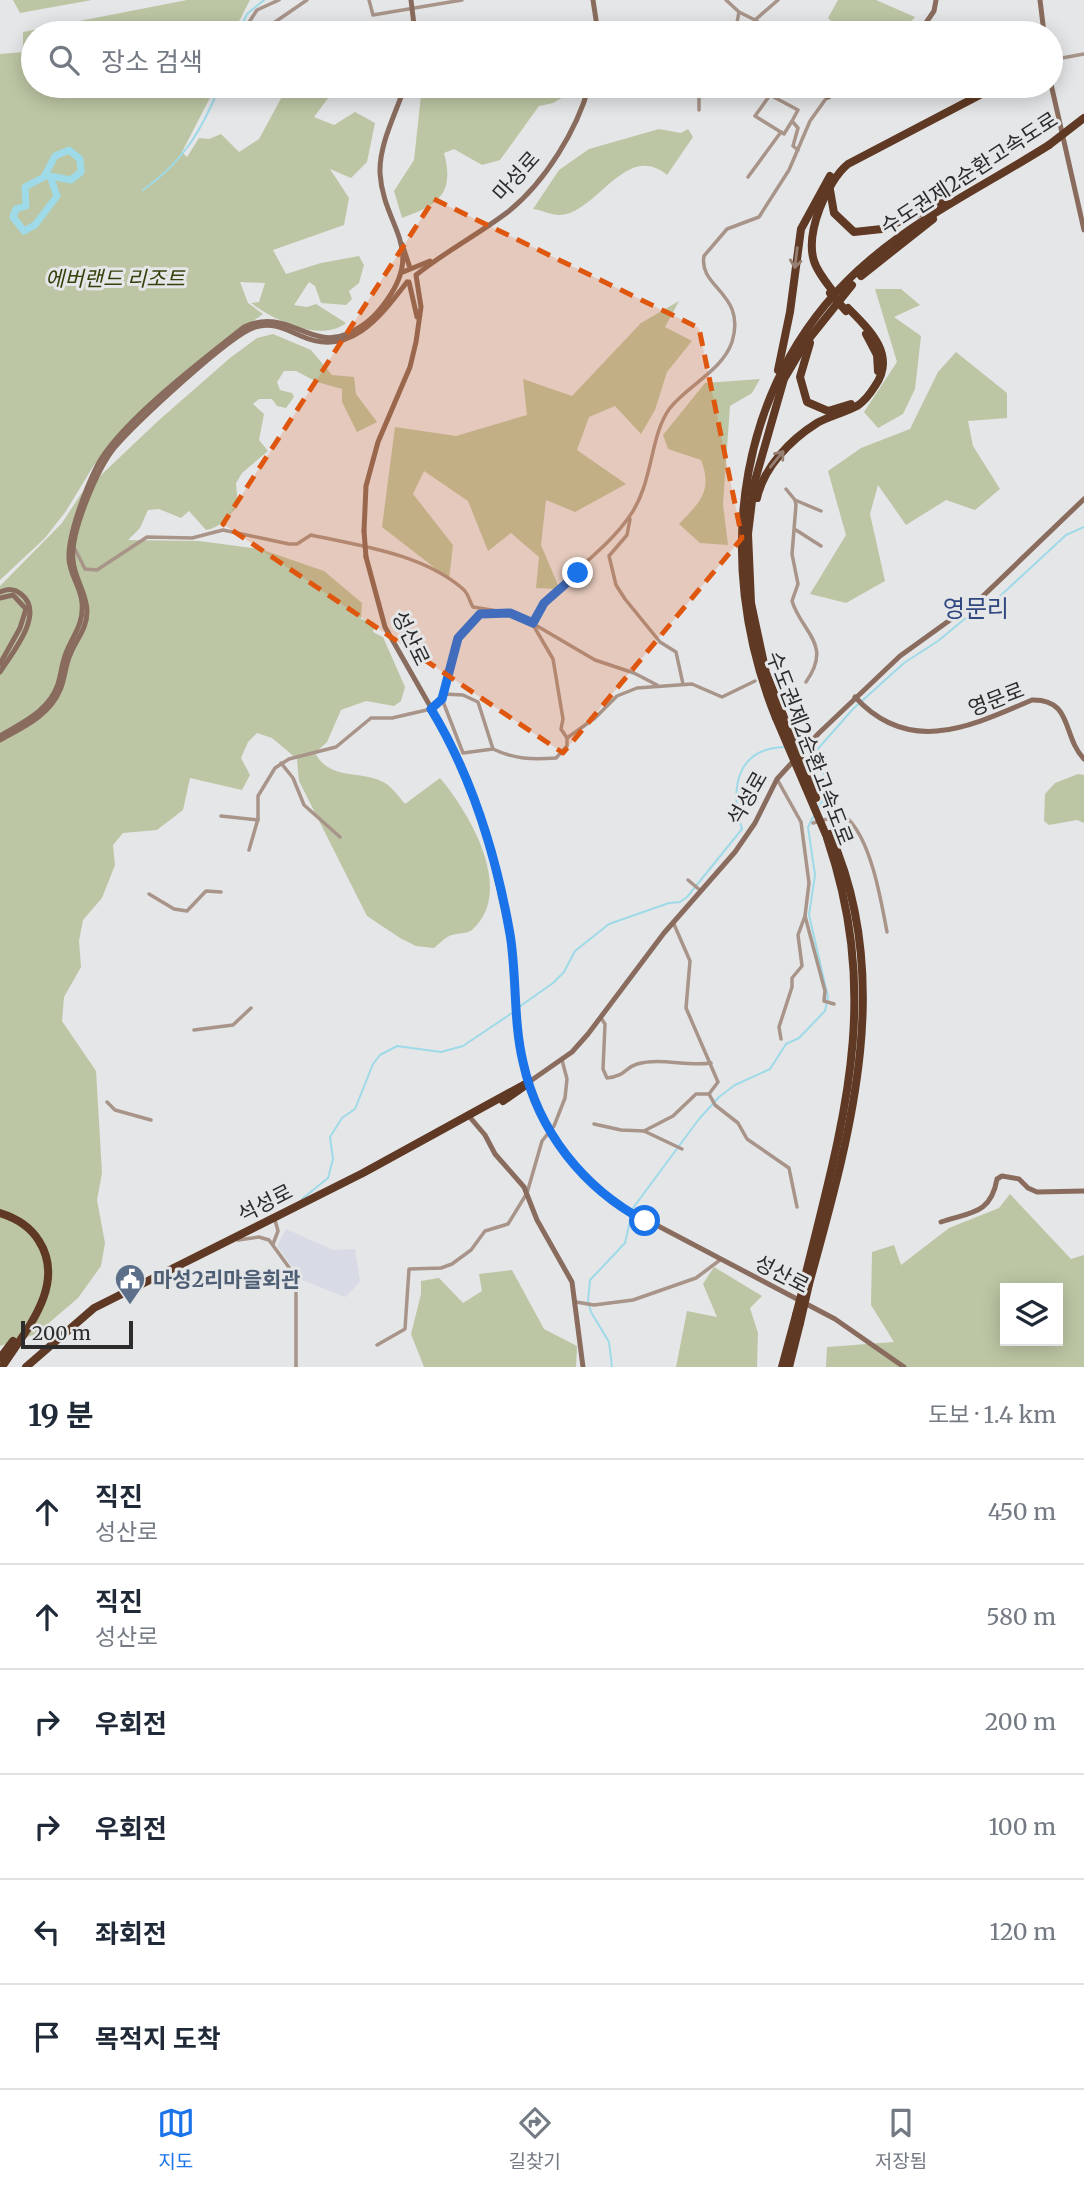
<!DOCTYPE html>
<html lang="ko">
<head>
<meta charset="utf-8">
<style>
  body { margin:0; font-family:Merriweather,"Noto Sans KR",serif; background:#f2f2f3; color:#1f2937 }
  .controls { position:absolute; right:21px; bottom:21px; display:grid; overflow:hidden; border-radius:0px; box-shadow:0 4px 18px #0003 }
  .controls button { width:63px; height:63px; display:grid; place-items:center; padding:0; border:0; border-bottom:2px solid #e0e1e3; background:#fff; color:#1f2937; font:35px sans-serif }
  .scale { position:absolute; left:21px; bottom:18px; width:112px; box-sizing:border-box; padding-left:7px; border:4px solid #2c2c2d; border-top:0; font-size:19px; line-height:24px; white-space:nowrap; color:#2c2c2d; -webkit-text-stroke:5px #e5e6e8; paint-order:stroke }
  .stop { position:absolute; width:21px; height:21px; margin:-16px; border:5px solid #1a73e8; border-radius:50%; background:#fff }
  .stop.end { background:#1a73e8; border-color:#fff; box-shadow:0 2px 7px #0008 }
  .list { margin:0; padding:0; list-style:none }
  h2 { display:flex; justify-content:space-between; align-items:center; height:91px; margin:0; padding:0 28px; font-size:30px }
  h2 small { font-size:23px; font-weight:400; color:#747a83 }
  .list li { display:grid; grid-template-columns:46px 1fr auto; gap:21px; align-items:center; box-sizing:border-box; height:105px; padding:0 28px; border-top:2px solid #e0e1e3 }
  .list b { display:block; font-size:26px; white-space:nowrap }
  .list p { margin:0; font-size:23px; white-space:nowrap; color:#747a83 }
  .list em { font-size:23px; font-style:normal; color:#747a83 }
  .icon { flex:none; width:38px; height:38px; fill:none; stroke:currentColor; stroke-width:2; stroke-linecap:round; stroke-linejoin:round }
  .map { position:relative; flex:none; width:1084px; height:1367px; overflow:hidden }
  .search { position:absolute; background:#fff; box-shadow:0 4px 18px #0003; left:21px; right:21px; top:21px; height:77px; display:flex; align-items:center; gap:18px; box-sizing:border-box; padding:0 24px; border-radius:38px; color:#747a83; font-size:26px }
  .sheet { height:721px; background:#fff }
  nav { display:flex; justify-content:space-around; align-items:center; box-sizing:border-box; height:98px; border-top:2px solid #e0e1e3; background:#fff; font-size:19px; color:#747a83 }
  nav a { display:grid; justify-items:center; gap:4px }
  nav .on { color:#1a73e8 }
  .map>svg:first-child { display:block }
  .built { fill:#d8dbe5 }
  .green { fill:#bcc6a4; fill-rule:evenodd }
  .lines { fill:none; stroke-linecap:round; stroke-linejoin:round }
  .stream { stroke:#9edae8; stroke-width:2 }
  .river { stroke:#9edae8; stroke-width:7 }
  .street { stroke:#a89489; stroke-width:3.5 }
  .secondary { stroke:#896c5d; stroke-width:5 }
  .highway { stroke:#5f3923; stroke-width:8 }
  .secondary-bridge { stroke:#896c5d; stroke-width:5 }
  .highway-bridge { stroke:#5f3923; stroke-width:8 }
  .oneway { stroke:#957e72 }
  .route { stroke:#1a73e8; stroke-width:9 }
  .marked { fill:#df570e; fill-opacity:0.2; stroke:#df570e; stroke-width:5; stroke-dasharray:14 9; stroke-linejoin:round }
  .labels { text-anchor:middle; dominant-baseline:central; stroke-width:6; stroke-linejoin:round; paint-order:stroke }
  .street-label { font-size:21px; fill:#2c2c2d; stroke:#e5e6e8 }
  .park-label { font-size:21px; font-style:italic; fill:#35400b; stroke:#e5e6e8 }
  .service-label { font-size:21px; font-weight:bold; fill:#4e5e75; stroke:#e5e6e8; text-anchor:start }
  .quarter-label { font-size:24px; fill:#304780; stroke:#e5e6e8 }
</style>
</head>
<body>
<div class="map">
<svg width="1084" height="1367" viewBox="0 0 1084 1367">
  <rect width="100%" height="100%" fill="#e5e6e8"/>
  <polygon class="built" points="286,1229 333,1250 355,1249 360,1282 345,1297 302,1280 277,1246"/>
  <g class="green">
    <polygon points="13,0 92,0 20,13"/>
    <path d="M187,0h63l-17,33h-200v53h183l-34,66 5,5 12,-19 10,1 12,-5 18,18 20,-13 25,-46 -3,-7h19l3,11 19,-7 7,7 -15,20 20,8 21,-13 20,11 -8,39 -16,16 -21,-9 19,29 -5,27 -71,25 13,24 35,-11 38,-7 5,9 -5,18 -10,8 3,8 -6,6 -25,-2 -6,-17 -6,-4 -15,23 13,2 9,-3 30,19c-26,20 -72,-3 -95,-20l8,-1 6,-19 -25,-1 8,21 15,11 -55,39 -114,112 -28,46 -21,27 -45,42v-526l23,-2v-20z"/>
    <polygon points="838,0 876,0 915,17 901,33 843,33 828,18"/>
    <path d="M422,86h63l-2,6 40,-6h48l-1,7 -17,10 -14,3 -39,54 -18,5 -28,-16 -10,4c11,41 -6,52 -42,65l-8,-27 20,-31z"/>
    <path d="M659,129l22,4 7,-4 5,8 -26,38c-41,-35 -71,40 -108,40 -8,0 -18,-5 -26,-6l26,-39 30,-21z"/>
    <polygon points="875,289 901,289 920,305 894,317 921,336 915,389 903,414 878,428 864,412 897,362"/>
    <polygon points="679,301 665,327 692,341 667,372 655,410 641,434 615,406 589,417 577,450 626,484 575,512 546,500 541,545 558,585 555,589 536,588 539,557 511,533 488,551 468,501 424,471 413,494 453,545 449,579 382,527 395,427 456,436 527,415 523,379 572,396 641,323"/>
    <path d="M273,334l38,16 21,25 22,2 2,17 21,28 -20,10 -15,-30v-13l-25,-7 -21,-11h-12l-7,11 3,8 12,3 2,4 -8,11 -9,-2 -5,-7h-13l-6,5 11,10 -5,26 9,11 -26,22 -6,10 2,23c-11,11 -16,21 -32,24l-17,-19 -8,7 -22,-9 -11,1 -8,18 -12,12 71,1 61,8 64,22 38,32 -1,16 14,4 -2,9 10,5 22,50 -4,14 -7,5 -28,-5 -25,9 -14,32 -12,11c16,29 46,16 70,30 7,4 14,14 20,21l35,-26c29,34 76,113 32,152 -5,4 -14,3 -20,5 -7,2 -13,9 -18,13l-18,-2 -16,-8 -33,-22 -68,-135 -2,-22 -25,-21 -15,-5 -9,9 -7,16 9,17 -8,15 -52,-12 -7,32 -26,20 -34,3 -10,12 2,20 -13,33 -19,22 -4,21 2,26 -17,30 -2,24 34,50 6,102 -5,27 8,43 -4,23 -23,32 -42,36 -36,12v-760l62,-63 19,-29 77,-73 72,-63 27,-20z"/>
    <polygon points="956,352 1007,393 1007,418 968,421 973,446 1000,489 975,510 946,500 906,525 878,485 870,514 885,581 846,603 810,594 846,535 828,471 861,448 910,429 938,372"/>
    <path d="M760,379l-8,14 -22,13 -7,98 5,41 -28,-2 -21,-19c21,-22 34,-33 22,-64l-33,-11 -5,-14 42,-52z"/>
    <polygon points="1078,774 1084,775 1084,823 1077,820 1049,825 1044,821 1045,794 1055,783"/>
    <path d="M1010,1194l61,65 13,-4v112h-258l1,-20 67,-5 -23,-37 1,-53 22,-7 7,20 48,-37 50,-20zM1005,1288h53v53h-53z"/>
    <polygon points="714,1267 762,1296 750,1308 758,1333 757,1367 676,1367 687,1311 717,1317 703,1284"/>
    <polygon points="512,1270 544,1329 577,1346 576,1367 424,1367 411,1334 421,1294 421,1281 439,1278 463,1303 482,1291 479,1274"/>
  </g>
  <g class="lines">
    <g class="stream">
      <polyline points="238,33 247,14 264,0"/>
      <path d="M143,190c41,-29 58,-59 77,-104"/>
      <polyline points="806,751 816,751 853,709 904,663 938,641 973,612 998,598 1066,535 1084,527"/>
      <path d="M812,753c10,28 27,21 6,56"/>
      <path d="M519,1007l34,-24 11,-11 11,-21 34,-27 60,-21 11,-1 7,-5 55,-68c-12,-39 -7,-80 42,-82"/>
      <polyline points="302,1199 328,1178 333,1159 330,1137 342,1118 355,1109 373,1064 380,1055 397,1046 441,1052 463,1046 515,1011"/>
      <polyline points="612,1367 609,1342 591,1312 588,1301 590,1280 625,1243 633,1208 699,1119 719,1097 735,1085 770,1069 786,1044 799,1038 825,1011 828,997 809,915 815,875 808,827 813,817"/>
    </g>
    <polygon class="river" points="69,150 80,159 81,172 71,180 50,176 57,196 35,225 24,231 13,217 16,209 26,206 25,187 44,177 55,156"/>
    <g class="street">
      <polyline points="369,0 373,15 462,0"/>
      <polyline points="726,0 739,12 735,33"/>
      <polyline points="739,12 755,20 778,0"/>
      <polyline points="755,20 773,33"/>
      <polyline points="242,33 257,10 279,0"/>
      <polyline points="259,33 307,0"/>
      <polyline points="1051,60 1084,54"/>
      <polyline points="699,110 699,93 702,86"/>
      <polyline points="792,121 784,134 755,116 770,95 798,110 792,121 798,128 793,146 798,150"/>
      <polyline points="748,177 781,132"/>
      <path d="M786,489l9,11 1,5 -4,49 6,30 -6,17c10,32 41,43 14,81"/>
      <polyline points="795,500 821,511"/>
      <polyline points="630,519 627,535 609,556 616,585 625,599 660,642 676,652 683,684"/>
      <polyline points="796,530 821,546"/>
      <path d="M75,549l10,20 12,1 50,-33 45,1 31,-8 66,14h8l14,-9c50,11 112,19 152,54 6,5 6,12 10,18l37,6 22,10 21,36 10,60 -2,10 6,9v8l-11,12c-24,2 -42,1 -63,-9l-15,-47 -15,-7 -20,-1 -11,14"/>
      <path d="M657,685l-23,-12 -39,-13 -63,-37c22,-42 70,-67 97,-106 25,-34 20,-81 41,-109 18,-23 52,-37 62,-66 15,-49 -34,-54 -28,-86l23,-27 32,-12 30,-47 21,-49 20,-28 -3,-7"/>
      <polyline points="443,694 458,638 483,611"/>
      <polyline points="442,699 463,753 493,749"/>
      <polyline points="567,738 595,718 617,696 637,688 692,684 722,697 755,681"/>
      <polyline points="281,763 293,778 304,805 340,837"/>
      <polyline points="777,779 801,822 809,883 805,916 825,991 824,1001 834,1004"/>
      <polyline points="221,816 258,820"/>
      <path d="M813,823l18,-5h16c24,22 34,82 40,114"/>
      <polyline points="249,850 258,819 258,796 275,768 289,759 336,747 371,718 392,718 431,709"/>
      <polyline points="688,880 701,891"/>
      <polyline points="149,894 174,909 187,911 206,891 221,892"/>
      <path d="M601,1018l4,6 -2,45 4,9c19,-2 17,-10 30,-14 24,-7 50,3 74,-1"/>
      <polyline points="194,1030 233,1025 251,1008"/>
      <polyline points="781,1039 779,1027 792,987 792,978 802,966 798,935 805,916"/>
      <polyline points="709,1094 715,1105 738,1123 747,1139 789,1168 797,1207"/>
      <polyline points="107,1102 115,1110 151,1120"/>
      <polyline points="594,1124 621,1130 644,1131 682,1149"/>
      <polyline points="644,1131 673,1116 696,1094 709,1094 718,1082 686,1008 690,961 673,922"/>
      <polyline points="238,1240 259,1237 269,1240 296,1277 296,1367"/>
      <polyline points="273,1244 278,1231 275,1220"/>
      <polyline points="576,1302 594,1305 633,1300 696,1278 720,1260"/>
      <polyline points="377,1345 405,1329 409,1269 441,1268 452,1264 471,1250 485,1231 508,1224 527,1193 542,1141 554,1126 565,1098 567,1079 562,1060"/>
    </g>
    <g class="secondary">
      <polyline points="411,0 415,33"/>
      <polyline points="593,0 598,33"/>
      <polyline points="1040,0 1044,33"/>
      <polyline points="919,33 934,11 936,0"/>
      <polyline points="1051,84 1084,230"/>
      <polyline points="828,97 847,86"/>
      <polyline points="402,244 410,268"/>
      <polyline points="403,272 430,261"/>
      <polyline points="409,282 417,317"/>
      <path d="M364,531l2,-45 12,-44 32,-75 6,-25 5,-35 -5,-32c30,-24 63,-41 93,-64 36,-29 68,-81 80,-125"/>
      <polyline points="366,557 385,627 446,734 464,772 488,840 510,938 522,1059 529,1082 549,1131 565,1156 598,1189 624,1208 835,1319 904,1367"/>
      <path d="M0,592c8,-3 14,-4 21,2 25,19 -9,59 -21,78"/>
      <polyline points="0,598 13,595 26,609 20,628 0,664"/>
      <path d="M855,697c54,59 114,30 177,3 41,-1 30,36 52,59"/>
      <path d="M0,736c23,-14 49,-25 58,-52 3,-10 4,-21 8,-31 7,-18 18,-29 16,-50 -1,-16 -13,-29 -13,-45 -1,-24 17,-70 28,-92 23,-44 107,-107 147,-139 43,-20 66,23 103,7 18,-8 29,-18 40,-34 38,-53 -4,-74 -7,-127 -1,-29 16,-60 25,-87"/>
      <path d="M0,740c23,-13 49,-24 60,-50 5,-11 5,-24 10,-35 6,-16 17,-25 17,-44 0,-18 -13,-33 -14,-51 -3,-27 24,-91 42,-113 20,-23 114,-112 140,-120 18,-5 30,2 46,9 49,22 79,-19 106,-54"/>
      <polyline points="529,1082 572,1052 588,1034 664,933 735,852 755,823 777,779 819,733 900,656 982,597 1084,499"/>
      <polyline points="468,1115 485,1135 495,1154 524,1187 537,1220 572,1282 583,1367"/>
      <path d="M941,1222c30,-10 50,-8 56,-43l5,-3 17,3 9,9 9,4 47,-1"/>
    </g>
    <g class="highway">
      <polyline points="830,190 834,213 854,232 882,229 944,202"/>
      <polyline points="861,276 933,219"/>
      <path d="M832,290c-7,-9 -15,-19 -18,-29 -9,-28 13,-80 34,-97l149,-78"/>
      <polyline points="866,334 877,355 878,371"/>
      <polyline points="810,343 800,377 807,402 828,411 851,404"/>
      <polyline points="778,370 790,312 801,229 830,176"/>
      <path d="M757,498c7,-31 33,-58 60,-75 12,-7 27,-10 40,-17 8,-5 13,-12 18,-20 22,-31 -6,-57 -27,-78"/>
      <polyline points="783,715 766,673 751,603 748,534 754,484 784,379 804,345 852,285"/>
      <path d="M776,718c-64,-158 -41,-345 95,-459 55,-46 118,-76 178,-114"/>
      <polyline points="503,1101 526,1085"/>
      <path d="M0,1213c16,5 30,13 39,28 28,44 -14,90 -37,126"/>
      <path d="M809,1284c40,-146 87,-304 21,-450"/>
      <path d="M803,1285c39,-160 80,-282 24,-447"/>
      <polyline points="0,1358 13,1341"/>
      <polyline points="26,1367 94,1308 363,1173 529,1082"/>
      <polyline points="782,1367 796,1315"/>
      <polyline points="789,1367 800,1323"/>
    </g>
    <polyline class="secondary-bridge" points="364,531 366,557"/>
    <g class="highway-bridge">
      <polyline points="1049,145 1084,118"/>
      <polyline points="830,293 846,311"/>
      <polyline points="783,715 816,798"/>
      <polyline points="776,718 826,835"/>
      <polyline points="796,1315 802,1292"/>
      <polyline points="800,1323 809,1284"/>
    </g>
  </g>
  <defs><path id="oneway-shaft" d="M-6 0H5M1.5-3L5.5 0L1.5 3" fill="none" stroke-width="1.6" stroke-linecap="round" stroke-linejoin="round" transform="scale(1.75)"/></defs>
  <g class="oneway">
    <use href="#oneway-shaft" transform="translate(796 258) rotate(97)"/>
    <use href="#oneway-shaft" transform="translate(777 459) rotate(-51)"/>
  </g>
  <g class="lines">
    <path class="route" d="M578,573l-34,30 -11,20 -23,-10 -30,1 -22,24 -16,61 -11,10c42,69 65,146 79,225 7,42 3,86 13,128 15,69 60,126 122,159"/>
  </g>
  <path class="marked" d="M434,199l265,129 43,210 -179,215 -340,-229z"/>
  <defs>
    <g id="civic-pin" transform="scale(1.575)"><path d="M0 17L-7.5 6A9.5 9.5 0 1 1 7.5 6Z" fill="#5c6f8a" stroke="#e5e6e8"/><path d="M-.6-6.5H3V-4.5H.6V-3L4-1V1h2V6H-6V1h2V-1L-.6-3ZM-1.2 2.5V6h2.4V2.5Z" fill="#fff"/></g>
  </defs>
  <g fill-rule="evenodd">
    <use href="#civic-pin" x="130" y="1279"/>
  </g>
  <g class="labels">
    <g class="street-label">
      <text transform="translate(969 173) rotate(-33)">수도권제2순환고속도로</text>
      <text transform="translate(516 176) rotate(-48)">마성로</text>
      <text transform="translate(411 638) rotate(64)">성산로</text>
      <text transform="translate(996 699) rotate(-21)">영문로</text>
      <text transform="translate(810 748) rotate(69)">수도권제2순환고속도로</text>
      <text transform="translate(747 798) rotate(-60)">석성로</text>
      <text transform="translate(265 1203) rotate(-27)">석성로</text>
      <text transform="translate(782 1274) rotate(27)">성산로</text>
    </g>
    <g class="park-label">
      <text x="115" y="278">에버랜드 리조트</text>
    </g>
    <g class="service-label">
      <text x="153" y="1279">마성2리마을회관</text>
    </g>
    <g class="quarter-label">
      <text x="976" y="608">영문리</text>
    </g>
  </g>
</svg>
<div class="controls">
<button><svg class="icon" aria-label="layers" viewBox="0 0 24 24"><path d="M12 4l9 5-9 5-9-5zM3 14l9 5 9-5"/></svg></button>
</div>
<div class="scale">200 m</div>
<div class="stop" style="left:645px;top:1221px"></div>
<div class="stop end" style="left:578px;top:573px"></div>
<div class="search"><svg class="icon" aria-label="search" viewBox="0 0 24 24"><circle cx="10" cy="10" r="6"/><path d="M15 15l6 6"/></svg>장소 검색</div>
</div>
<section class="sheet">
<h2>19 분<small>도보 · 1.4 km</small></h2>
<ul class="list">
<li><svg class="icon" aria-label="ahead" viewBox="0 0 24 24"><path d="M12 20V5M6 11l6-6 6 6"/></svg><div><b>직진</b><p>성산로</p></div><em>450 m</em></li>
<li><svg class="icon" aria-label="ahead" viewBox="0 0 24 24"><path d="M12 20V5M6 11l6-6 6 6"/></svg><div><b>직진</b><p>성산로</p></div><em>580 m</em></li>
<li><svg class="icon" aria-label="right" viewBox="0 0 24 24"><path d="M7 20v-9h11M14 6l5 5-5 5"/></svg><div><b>우회전</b></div><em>200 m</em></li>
<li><svg class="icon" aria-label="right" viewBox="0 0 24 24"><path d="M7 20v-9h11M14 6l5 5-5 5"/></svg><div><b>우회전</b></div><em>100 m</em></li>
<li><svg class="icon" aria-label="left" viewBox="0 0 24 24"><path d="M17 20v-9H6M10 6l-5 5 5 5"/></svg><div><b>좌회전</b></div><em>120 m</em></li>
<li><svg class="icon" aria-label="arrive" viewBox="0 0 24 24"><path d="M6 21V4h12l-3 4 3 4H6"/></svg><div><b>목적지 도착</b></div></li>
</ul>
</section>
<nav>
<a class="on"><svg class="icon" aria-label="map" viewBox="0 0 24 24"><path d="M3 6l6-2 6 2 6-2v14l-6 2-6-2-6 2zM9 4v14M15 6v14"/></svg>지도</a>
<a><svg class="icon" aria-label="directions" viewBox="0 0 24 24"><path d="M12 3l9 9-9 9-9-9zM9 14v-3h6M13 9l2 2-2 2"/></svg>길찾기</a>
<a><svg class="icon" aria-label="saved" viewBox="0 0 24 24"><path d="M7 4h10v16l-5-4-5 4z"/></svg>저장됨</a>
</nav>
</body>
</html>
